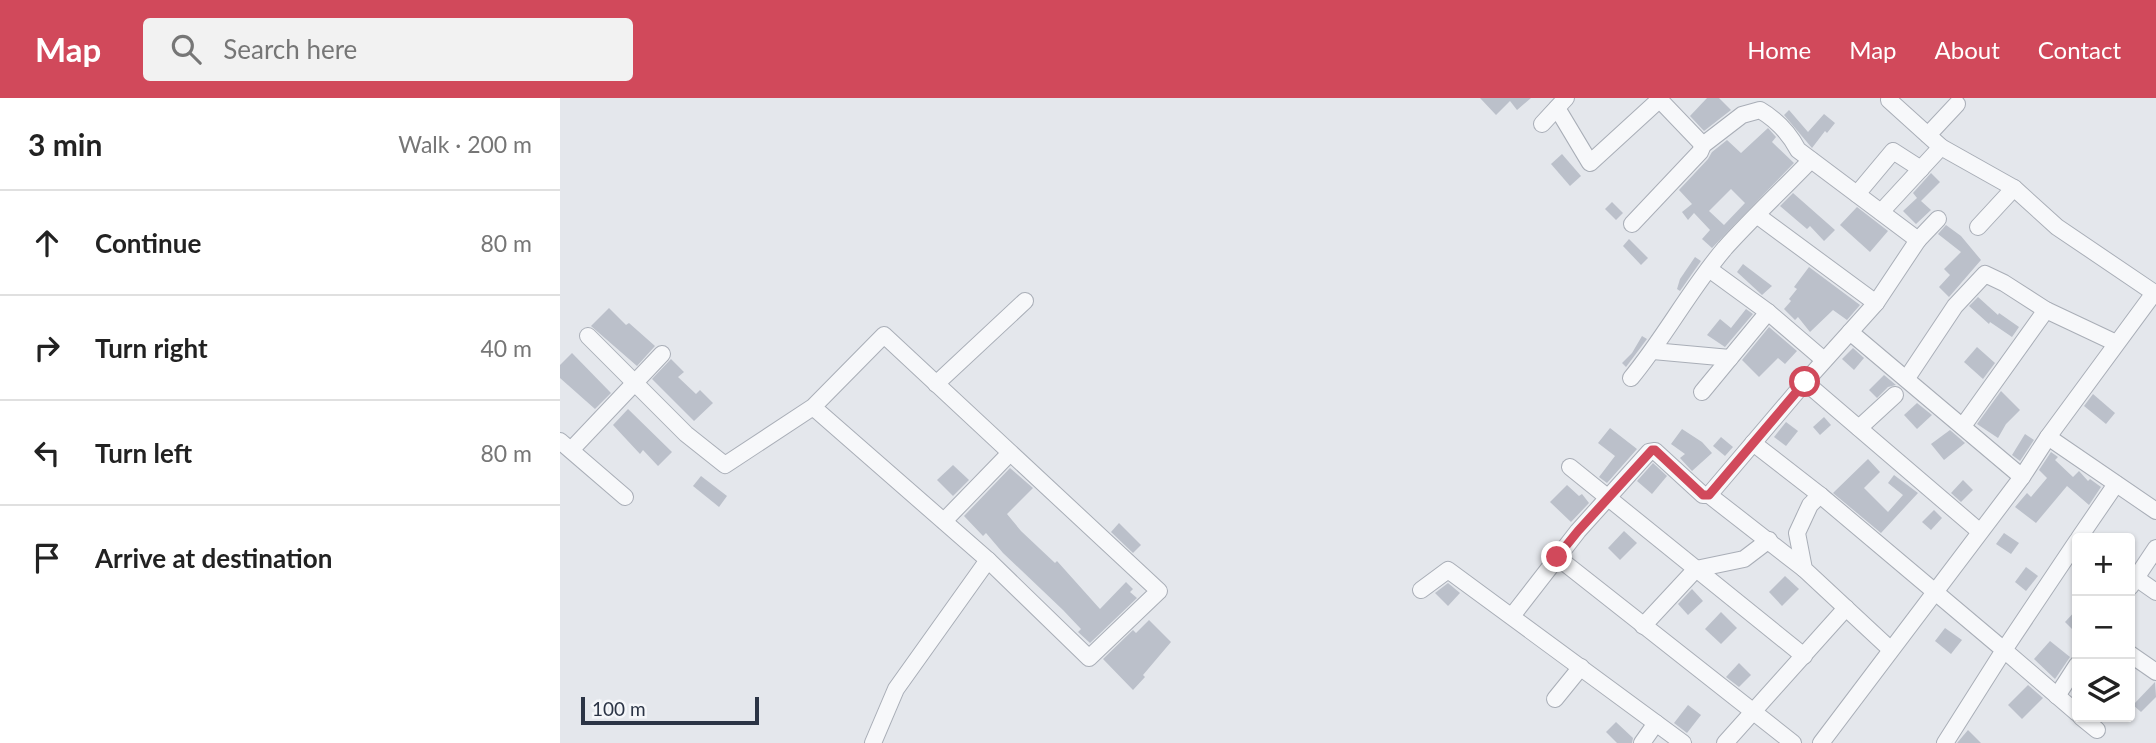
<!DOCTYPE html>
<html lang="en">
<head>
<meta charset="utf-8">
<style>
  body { margin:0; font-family:Lato,sans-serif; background:#f2f2f2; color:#222 }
  .controls { position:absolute; right:21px; bottom:21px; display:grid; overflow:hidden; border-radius:7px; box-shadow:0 2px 5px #0004 }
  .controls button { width:63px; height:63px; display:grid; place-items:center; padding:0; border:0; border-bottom:2px solid #e0e0e0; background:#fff; color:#222; font:35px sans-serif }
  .scale { position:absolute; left:21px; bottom:18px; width:178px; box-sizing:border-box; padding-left:7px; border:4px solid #2b3445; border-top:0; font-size:19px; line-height:24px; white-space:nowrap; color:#2b3445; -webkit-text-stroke:5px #f4f6f9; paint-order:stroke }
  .stop { position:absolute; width:21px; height:21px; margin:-16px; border:5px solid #d1495b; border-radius:50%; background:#fff }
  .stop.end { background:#d1495b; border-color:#fff; box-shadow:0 2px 7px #0008 }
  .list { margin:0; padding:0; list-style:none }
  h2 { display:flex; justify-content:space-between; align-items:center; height:91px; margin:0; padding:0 28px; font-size:30px }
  h2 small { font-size:23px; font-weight:400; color:#767676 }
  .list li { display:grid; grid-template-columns:46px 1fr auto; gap:21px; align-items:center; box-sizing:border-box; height:105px; padding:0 28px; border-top:2px solid #e0e0e0 }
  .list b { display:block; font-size:26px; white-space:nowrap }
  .list em { font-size:23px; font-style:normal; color:#767676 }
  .icon { flex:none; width:38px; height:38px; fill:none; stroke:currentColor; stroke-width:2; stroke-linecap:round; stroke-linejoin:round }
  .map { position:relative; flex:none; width:1596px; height:645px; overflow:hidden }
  header { display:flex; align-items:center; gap:42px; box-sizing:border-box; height:98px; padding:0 35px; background:#d1495b; color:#fff }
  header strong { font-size:33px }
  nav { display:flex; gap:38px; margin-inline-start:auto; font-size:24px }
  .search { width:490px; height:63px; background:#f2f2f2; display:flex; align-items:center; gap:18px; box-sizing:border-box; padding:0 24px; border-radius:7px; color:#767676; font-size:26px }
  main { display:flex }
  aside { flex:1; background:#fff }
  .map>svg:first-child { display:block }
  .building { fill:#bbc0ca; fill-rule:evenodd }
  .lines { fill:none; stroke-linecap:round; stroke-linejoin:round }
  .minor-casing { stroke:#a9aeb7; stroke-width:18 }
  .minor { stroke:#f7f8fa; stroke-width:16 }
  .route { stroke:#d1495b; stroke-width:9 }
</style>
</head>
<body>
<header>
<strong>Map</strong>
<div class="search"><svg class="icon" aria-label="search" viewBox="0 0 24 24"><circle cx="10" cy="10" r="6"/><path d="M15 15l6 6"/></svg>Search here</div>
<nav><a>Home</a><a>Map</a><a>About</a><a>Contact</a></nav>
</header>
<main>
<aside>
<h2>3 min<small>Walk · 200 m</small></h2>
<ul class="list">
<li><svg class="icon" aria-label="ahead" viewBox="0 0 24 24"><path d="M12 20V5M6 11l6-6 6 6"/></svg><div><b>Continue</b></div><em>80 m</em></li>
<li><svg class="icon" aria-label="right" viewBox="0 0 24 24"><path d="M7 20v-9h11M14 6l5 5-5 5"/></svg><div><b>Turn right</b></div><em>40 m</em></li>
<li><svg class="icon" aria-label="left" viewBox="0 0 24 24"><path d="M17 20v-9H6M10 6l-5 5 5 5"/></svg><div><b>Turn left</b></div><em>80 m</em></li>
<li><svg class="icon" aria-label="arrive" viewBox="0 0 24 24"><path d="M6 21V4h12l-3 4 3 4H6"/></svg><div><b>Arrive at destination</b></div></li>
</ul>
</aside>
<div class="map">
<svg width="1596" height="645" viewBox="0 0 1596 645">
  <rect width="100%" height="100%" fill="#e4e7ec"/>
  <g class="building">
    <polygon points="920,0 971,0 957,12 950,3 936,17"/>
    <polygon points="1147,0 1159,0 1171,12 1144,33 1130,18"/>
    <polygon points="1229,12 1248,34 1264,16 1275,25 1267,35 1265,33 1252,50 1224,17"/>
    <path d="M1208,30l8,9 -4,5 22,21 -82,85 -10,-9 8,-9 -16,-17 -6,7 -6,-8 10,-8 -13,-14 29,-31 4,-7 15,-12 14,13zM1171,91l14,14 -21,22 -15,-14z"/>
    <polygon points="1002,56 1021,78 1010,88 991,66"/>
    <polygon points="1371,75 1380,84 1361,103 1371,112 1356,126 1343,113 1357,100 1353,95"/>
    <polygon points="1233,95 1275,132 1264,143 1250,128 1247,131 1220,108"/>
    <polygon points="1052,104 1063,115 1056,122 1045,111"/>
    <polygon points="1297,109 1328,133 1310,154 1280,127"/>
    <polygon points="1386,127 1401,138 1421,162 1389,199 1379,189 1390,177 1384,171 1401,154 1378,136"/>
    <polygon points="1069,141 1088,160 1081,167 1063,148"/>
    <polygon points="1135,159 1141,163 1120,193 1117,191 1120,181"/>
    <polygon points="1183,166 1212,188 1202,197 1177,174"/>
    <polygon points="1249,169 1300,207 1287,222 1273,212 1250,234 1238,219 1235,222 1224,211 1231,203 1229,201 1237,191 1234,189"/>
    <polygon points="1418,199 1438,217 1439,215 1459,229 1452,239 1430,224 1429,226 1409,208"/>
    <polygon points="49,210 66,227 69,225 95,248 77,268 31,228"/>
    <polygon points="1186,211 1193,216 1165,249 1147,237 1160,221 1171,230"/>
    <polygon points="1209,229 1237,253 1225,266 1218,260 1199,279 1182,262"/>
    <polygon points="1082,238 1087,241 1066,269 1062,265 1072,255"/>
    <polygon points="1417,249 1435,265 1423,281 1404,264"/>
    <polygon points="1293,250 1304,260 1294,272 1282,261"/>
    <polygon points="12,255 51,295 35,311 0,280 0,267"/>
    <polygon points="111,261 124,274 118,279 136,296 140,292 153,305 134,323 92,281"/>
    <polygon points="1324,277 1336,287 1328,289 1317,300 1309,292"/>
    <polygon points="1441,293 1460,312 1446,326 1438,340 1417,326"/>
    <polygon points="1533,296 1555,315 1546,326 1524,308"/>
    <polygon points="1357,305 1372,317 1357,331 1344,317"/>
    <polygon points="68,311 112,354 98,368 83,352 80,356 53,327"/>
    <polygon points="1264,319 1271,327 1260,337 1253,329"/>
    <polygon points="1226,324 1238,333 1226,348 1214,339"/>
    <polygon points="1050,330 1077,351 1047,385 1039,379 1055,358 1038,345"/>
    <polygon points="1122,331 1142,344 1152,355 1132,373 1120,360 1125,356 1111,346"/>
    <polygon points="1390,332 1405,345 1384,362 1371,346"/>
    <polygon points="1465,336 1474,342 1460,363 1452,357"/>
    <polygon points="1161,339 1173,349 1165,358 1153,348"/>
    <polygon points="1491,354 1498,359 1495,362 1513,379 1519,373 1528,383 1530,381 1541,389 1529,407 1507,388 1476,425 1455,409 1467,395 1471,399 1487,380 1479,372"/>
    <polygon points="1308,361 1320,374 1304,390 1328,414 1343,397 1328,385 1334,377 1358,395 1321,435 1273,395"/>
    <polygon points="1093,365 1107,378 1092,396 1077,383"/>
    <polygon points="393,367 409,382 393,398 377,382"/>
    <polygon points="450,370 473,390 447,416 461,433 495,465 497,463 540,511 566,484 573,491 570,494 577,500 530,545 518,534 521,531 503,512 443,455 426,435 423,438 404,418"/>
    <polygon points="141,378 167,398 159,409 133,388"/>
    <polygon points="1403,382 1413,392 1401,404 1391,395"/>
    <polygon points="1007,387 1019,398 1022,396 1029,405 1011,424 990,404"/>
    <polygon points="1374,412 1382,420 1371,432 1362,424"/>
    <polygon points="559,425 581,447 573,455 551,434"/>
    <polygon points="1064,433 1077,445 1060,462 1048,450"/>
    <polygon points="1444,435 1459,445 1451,456 1436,446"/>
    <polygon points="1466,469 1478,478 1466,493 1455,484"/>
    <polygon points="1225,478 1239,491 1222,508 1209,494"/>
    <polygon points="888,485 900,495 888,508 875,495"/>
    <polygon points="1132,491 1143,503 1128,517 1118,506"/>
    <polygon points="1517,511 1517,536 1505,524"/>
    <polygon points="1161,514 1177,530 1161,546 1145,531"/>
    <polygon points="589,522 611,544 583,577 585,579 573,592 543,561 573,532 576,535"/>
    <polygon points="1385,530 1402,542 1391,556 1375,543"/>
    <polygon points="1490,543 1510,559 1495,581 1474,561"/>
    <polygon points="1179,565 1191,577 1179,589 1166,579"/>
    <polygon points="1595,584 1596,599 1581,614 1573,607"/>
    <polygon points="1468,587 1483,600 1462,621 1448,607"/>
    <polygon points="1128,607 1141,617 1127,635 1114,625"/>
    <polygon points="1056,624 1073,640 1072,645 1057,645 1046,634"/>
    <polygon points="1408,632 1421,645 1397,645"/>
  </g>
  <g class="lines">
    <g class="minor-casing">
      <g id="minor">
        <polyline points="1098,0 1143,47"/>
        <polyline points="1329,2 1381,49 1454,90 1497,129 1596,196"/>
        <polyline points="997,10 1030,65 1101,0"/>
        <polyline points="982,26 1006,0"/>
        <polyline points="1368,37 1397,6"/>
        <polyline points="1297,96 1333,53 1361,71"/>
        <polyline points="1321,114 1381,49"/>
        <polyline points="1198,118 1316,205"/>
        <path d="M1072,126l68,-72 3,-7 39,-30 18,-5c17,10 29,23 38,40l120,90 -42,63 -26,29"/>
        <polyline points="1418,129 1454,90"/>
        <polyline points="1358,142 1378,121"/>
        <polyline points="1149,171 1208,214 1264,262"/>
        <polyline points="28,238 126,336 165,367 253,309 324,237 599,493 529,560 428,462 253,309"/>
        <polyline points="1093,253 1170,260"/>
        <path d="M1071,280c34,-41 59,-89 94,-130 27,-30 58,-59 86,-88"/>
        <polyline points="1347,280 1395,208 1425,176 1444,185 1486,212 1556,245"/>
        <polyline points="376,286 465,203"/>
        <polyline points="1142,294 1208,214"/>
        <polyline points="1403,328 1486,212"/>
        <polyline points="1299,330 1335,297"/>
        <polyline points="1488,339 1596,413"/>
        <polyline points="0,343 65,399"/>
        <polyline points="1193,345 1260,397 1444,552 1385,645"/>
        <polyline points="11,352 102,256"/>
        <polyline points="1010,369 1244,558"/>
        <polyline points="1149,397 1244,471"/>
        <polyline points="1260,397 1250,407 1237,435 1244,471 1330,551"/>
        <polyline points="384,423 450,355"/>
        <polyline points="1419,433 1245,284 1290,234 1462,379"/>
        <polyline points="1519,440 1556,386"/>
        <polyline points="1517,443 1444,552 1517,615"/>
        <polyline points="997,459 1233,645"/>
        <polyline points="1576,480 1596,494"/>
        <polyline points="1570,489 1596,450"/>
        <polyline points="861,492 888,472 1123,645"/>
        <polyline points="952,518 1018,433 1089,354 1095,353 1143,397 1149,397 1245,284"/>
        <polyline points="1083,528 1136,471 1184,461 1209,442"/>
        <polyline points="1570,556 1596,574"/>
        <polyline points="1497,598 1517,567"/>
        <polyline points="995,601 1021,569"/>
        <polyline points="1521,619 1537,632"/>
        <polyline points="313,645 336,591 428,462"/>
        <polyline points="1082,645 1096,625"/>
        <polyline points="1165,645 1286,510"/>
        <polyline points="1261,645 1462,379 1488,339 1594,195"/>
      </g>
    </g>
    <use href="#minor" class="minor"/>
  </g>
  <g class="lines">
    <polyline class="route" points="997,459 1018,433 1092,352 1095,352 1143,397 1149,397 1245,284"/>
  </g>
</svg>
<div class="controls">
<button>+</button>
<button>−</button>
<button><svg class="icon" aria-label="layers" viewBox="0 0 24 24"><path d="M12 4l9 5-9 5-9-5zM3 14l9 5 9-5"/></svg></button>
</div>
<div class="scale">100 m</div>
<div class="stop" style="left:1245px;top:284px"></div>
<div class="stop end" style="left:997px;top:459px"></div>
</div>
</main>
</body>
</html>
